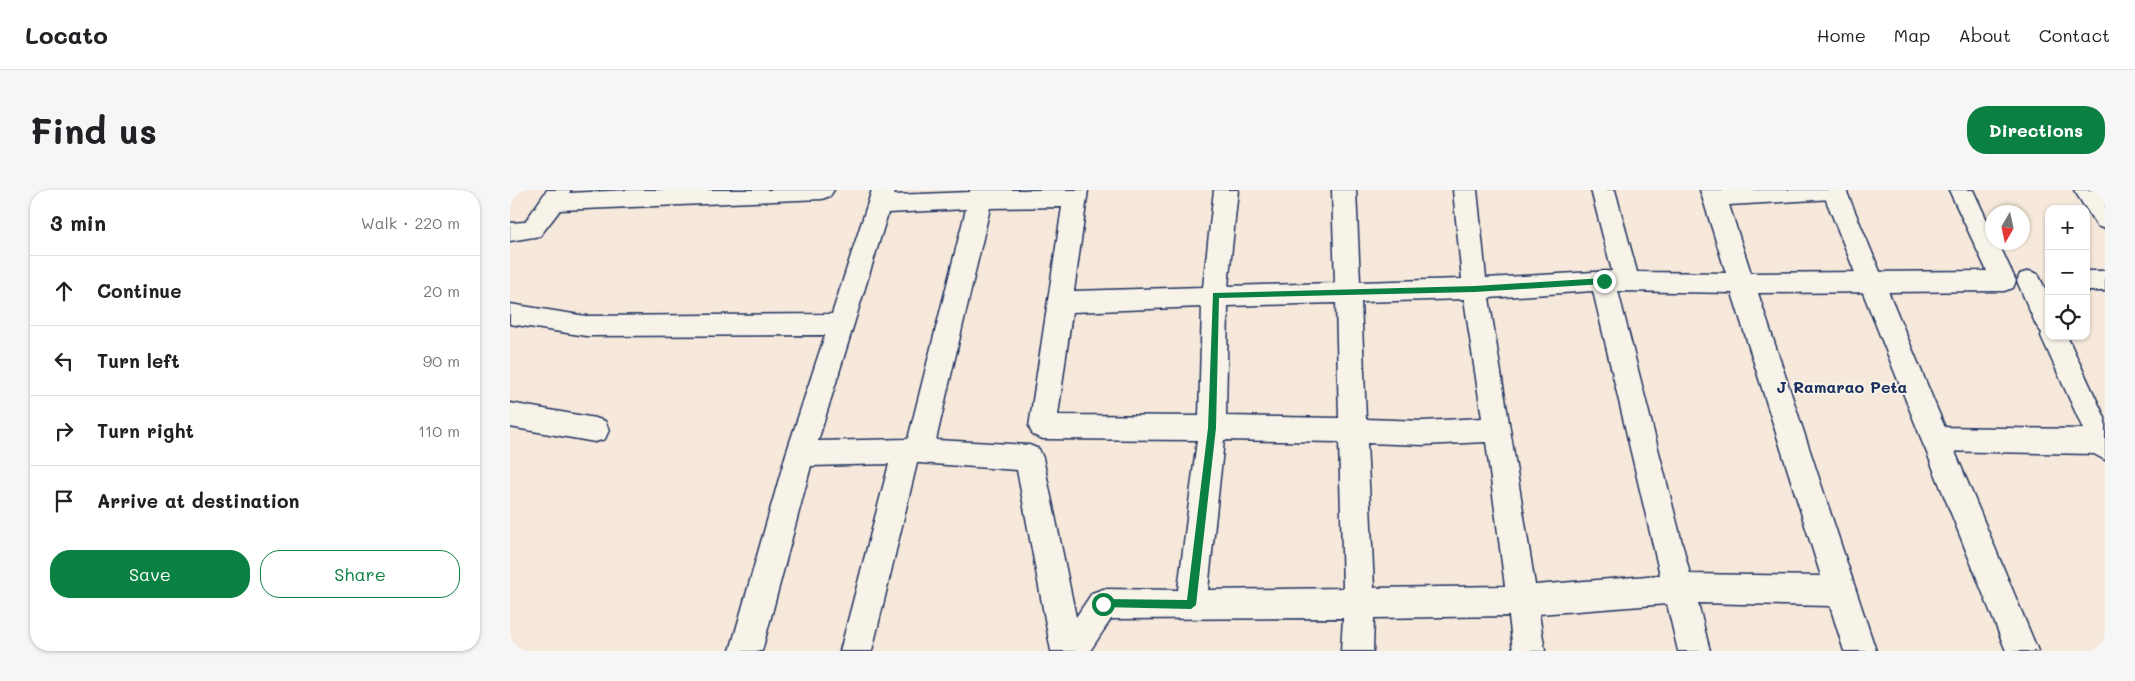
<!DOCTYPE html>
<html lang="en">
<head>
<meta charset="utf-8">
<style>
  body { margin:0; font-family:Mali,sans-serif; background:#f6f6f6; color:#202124 }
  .controls { position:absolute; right:15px; top:15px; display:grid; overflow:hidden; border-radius:10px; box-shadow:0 1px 4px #0004 }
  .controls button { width:45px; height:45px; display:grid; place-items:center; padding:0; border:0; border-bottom:1px solid #e0e0e0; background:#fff; color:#202124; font:25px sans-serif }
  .compass { position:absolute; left:1475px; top:15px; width:45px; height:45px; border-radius:50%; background:#fff; box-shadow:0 1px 4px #0004; rotate:189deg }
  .stop { position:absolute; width:15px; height:15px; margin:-11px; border:4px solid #0b8043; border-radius:50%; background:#fff }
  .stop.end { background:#0b8043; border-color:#fff; box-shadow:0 1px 5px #0008 }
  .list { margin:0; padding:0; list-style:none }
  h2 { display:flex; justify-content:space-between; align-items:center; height:65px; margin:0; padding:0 20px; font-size:21px }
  h2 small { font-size:16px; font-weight:400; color:#757577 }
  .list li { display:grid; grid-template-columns:32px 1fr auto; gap:15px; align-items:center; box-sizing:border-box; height:70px; padding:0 20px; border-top:1px solid #e0e0e0 }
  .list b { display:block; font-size:19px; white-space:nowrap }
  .list em { font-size:16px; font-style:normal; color:#757577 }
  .actions { display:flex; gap:10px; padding:15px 20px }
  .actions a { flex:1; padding:11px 0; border:1px solid #0b8043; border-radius:20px; text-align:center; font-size:18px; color:#0b8043 }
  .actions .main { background:#0b8043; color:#fff }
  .icon { flex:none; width:28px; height:28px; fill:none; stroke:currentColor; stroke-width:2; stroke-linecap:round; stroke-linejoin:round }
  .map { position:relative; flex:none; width:1595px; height:461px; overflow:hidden; border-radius:20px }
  header { display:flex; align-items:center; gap:30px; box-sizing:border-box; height:70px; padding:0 25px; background:#fff; border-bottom:1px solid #e0e0e0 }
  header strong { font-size:24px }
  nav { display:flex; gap:28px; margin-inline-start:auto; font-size:18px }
  .intro { display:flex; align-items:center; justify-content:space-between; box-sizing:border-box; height:120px; padding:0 30px }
  h1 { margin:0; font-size:35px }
  .button { padding:12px 22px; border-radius:20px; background:#0b8043; color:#fff; font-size:18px; font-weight:700 }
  main { display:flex; gap:30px; padding:0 30px }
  aside { flex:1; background:#fff; border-radius:20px; box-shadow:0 1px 4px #0004 }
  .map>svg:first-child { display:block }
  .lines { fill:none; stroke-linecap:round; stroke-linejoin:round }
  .street-casing { stroke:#1b2f5e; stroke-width:3 }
  .secondary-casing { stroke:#1b2f5e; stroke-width:3 }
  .street { fill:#f7f3e8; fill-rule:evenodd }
  .secondary { fill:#f7f3e8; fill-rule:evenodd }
  .route { fill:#0b8043 }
  .labels { text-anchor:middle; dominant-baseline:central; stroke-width:4; stroke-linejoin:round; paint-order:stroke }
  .neighbourhood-label { font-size:16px; font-weight:bold; fill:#1b2f5e; stroke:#f7f3e8 }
</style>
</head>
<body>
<header>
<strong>Locato</strong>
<nav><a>Home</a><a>Map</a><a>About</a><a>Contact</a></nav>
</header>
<div class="intro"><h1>Find us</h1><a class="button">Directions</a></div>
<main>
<aside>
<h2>3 min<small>Walk · 220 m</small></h2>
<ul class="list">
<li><svg class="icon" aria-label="ahead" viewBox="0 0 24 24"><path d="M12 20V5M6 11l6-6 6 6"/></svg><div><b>Continue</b></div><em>20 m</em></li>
<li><svg class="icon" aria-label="left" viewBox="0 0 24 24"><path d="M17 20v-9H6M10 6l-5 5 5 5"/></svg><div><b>Turn left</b></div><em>90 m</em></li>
<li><svg class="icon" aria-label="right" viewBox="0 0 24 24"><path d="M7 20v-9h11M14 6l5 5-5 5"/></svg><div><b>Turn right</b></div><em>110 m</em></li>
<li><svg class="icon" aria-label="arrive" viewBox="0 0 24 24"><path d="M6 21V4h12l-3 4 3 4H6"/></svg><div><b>Arrive at destination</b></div></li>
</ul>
<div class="actions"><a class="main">Save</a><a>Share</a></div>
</aside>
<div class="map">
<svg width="1595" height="461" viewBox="0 0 1595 461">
  <rect width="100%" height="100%" fill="#f6e8da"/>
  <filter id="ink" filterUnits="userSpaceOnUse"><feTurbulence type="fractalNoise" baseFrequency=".02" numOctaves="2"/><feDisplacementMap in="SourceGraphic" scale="10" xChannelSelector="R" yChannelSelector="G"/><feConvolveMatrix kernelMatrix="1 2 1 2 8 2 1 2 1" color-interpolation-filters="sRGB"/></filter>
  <g filter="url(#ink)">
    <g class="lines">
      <g class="street-casing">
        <g id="street">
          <polygon points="37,0 61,0 59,3 118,0 324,0 320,6 312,9 50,20 30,46 0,51 0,33 15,32"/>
          <path d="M362,0h24l-2,5 76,-3v-2h118l-14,101 129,-4 11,-97h24l-10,96 107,-3 -3,-93h24l4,92 102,-3 -9,-89h24l9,88 126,-7 -21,-81h24l22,82 89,1 -26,-83h145l-4,6 -8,3 -104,6 22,68 236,-2 -38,-81h24l19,41v11h6l18,39 -3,7 -9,3 -246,2 118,358h-32l-14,-45 -132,-3 12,48h-32l-11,-47 -128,10 6,37h-32l-4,-35 -135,2 -1,33h-32l2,-33 -232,1 -21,32h-39l-34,-181 -98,-7h-2l-45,188h-32l49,-187 -78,2 -49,185h-32l56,-197 39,-119 -239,1 -76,-12v-20l76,12 246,-2zM552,17l-33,220 4,8 10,4 154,1 -19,150 -75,-1 -11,4 -16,24 -33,-159 -4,-9 -10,-4 -93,-5 54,-232zM456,19l-58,230 -90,2 70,-228zM1083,101l67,284 -125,10 -46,-287zM1108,101l114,2 89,283 -131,-2zM954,109l18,119 -59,3 -57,-2 -5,-117zM826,113l3,115 -113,-2 2,-110zM692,117l-3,109 -141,-1 14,-103zM714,250l115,2 4,146 -135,2zM976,252l19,144 -131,2 -7,-145 56,2z"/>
          <polygon points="1564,0 1588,0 1595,11 1595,39 1587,36"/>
          <polygon points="1519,81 1528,84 1539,107 1539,146 1557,146 1595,228 1595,270 1584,264 1425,261 1415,258 1411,249 1415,240 1425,237 1573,239 1531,146 1532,143 1526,135 1507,91 1510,84"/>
          <rect x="1576" y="81" width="19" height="20"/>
          <polygon points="0,213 85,228 95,231 99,240 95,249 85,252 0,237"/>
        </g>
      </g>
      <g class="secondary-casing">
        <polygon id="secondary" points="1312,0 1336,0 1528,461 1496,461"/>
      </g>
      <use href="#street" class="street"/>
      <use href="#secondary" class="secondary"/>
    </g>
  </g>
  <polygon class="route" points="1094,88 1097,91 1094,94 965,102 709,108 706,238 686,415 681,419 590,417 589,414 593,409 677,410 698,238 703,103 965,96"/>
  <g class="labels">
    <g class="neighbourhood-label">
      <text x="1332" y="196">J Ramarao Peta</text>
    </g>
  </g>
</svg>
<div class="controls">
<button>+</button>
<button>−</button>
<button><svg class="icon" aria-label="locate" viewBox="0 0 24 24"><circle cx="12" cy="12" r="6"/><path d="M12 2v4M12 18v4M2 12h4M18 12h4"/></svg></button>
</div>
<svg class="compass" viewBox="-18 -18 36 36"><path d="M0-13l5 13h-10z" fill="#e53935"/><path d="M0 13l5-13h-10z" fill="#757577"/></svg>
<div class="stop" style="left:593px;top:414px"></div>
<div class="stop end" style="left:1094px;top:91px"></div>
</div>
</main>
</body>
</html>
